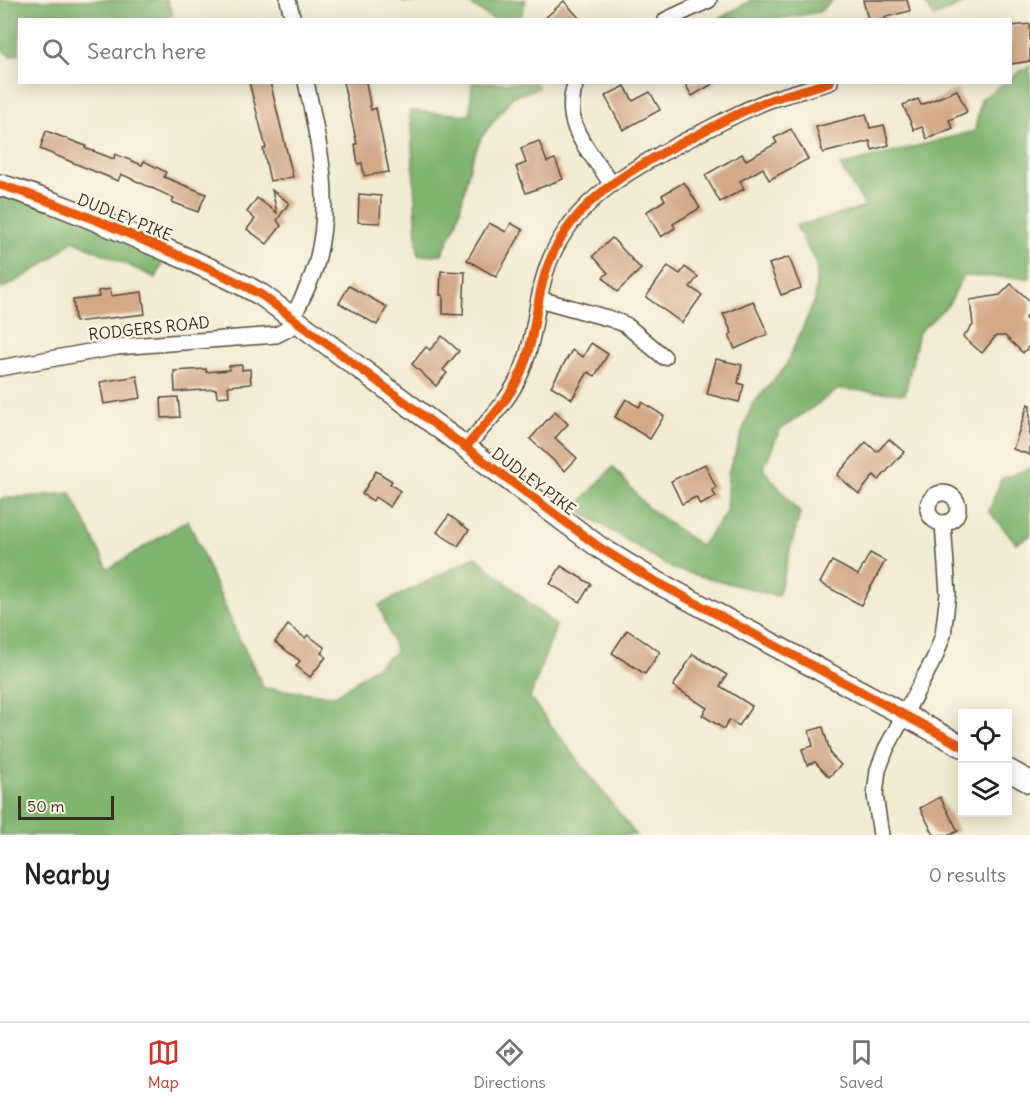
<!DOCTYPE html>
<html lang="en">
<head>
<meta charset="utf-8">
<style>
  body { margin:0; font-family:Delius,sans-serif; background:#f6f6f6; color:#202124 }
  .controls { position:absolute; right:18px; bottom:18px; display:grid; overflow:hidden; border-radius:0px; box-shadow:0 3px 15px #0003 }
  .controls button { width:54px; height:54px; display:grid; place-items:center; padding:0; border:0; border-bottom:2px solid #e0e0e0; background:#fff; color:#202124; font:30px sans-serif }
  .scale { position:absolute; left:18px; bottom:15px; width:96px; box-sizing:border-box; padding-left:6px; border:3px solid #3b2a1e; border-top:0; font-size:16px; line-height:21px; white-space:nowrap; color:#3b2a1e; -webkit-text-stroke:4px #fcf5e5; paint-order:stroke }
  .list { margin:0; padding:0; list-style:none }
  h2 { display:flex; justify-content:space-between; align-items:center; height:78px; margin:0; padding:0 24px; font-size:26px }
  h2 small { font-size:20px; font-weight:400; color:#757577 }
  .icon { flex:none; width:33px; height:33px; fill:none; stroke:currentColor; stroke-width:2; stroke-linecap:round; stroke-linejoin:round }
  .map { position:relative; flex:none; width:1030px; height:835px; overflow:hidden }
  .search { position:absolute; background:#fff; box-shadow:0 3px 15px #0003; left:18px; right:18px; top:18px; height:66px; display:flex; align-items:center; gap:15px; box-sizing:border-box; padding:0 21px; border-radius:0px; color:#757577; font-size:22px }
  .sheet { height:186px; background:#fff }
  nav { display:flex; justify-content:space-around; align-items:center; box-sizing:border-box; height:84px; border-top:2px solid #e0e0e0; background:#fff; font-size:16px; color:#757577 }
  nav a { display:grid; justify-items:center; gap:3px }
  nav .on { color:#d93025 }
  .map>svg:first-child { display:block }
  .forest { fill:#80b571; stroke:#5e7048; stroke-width:1.5 }
  .building { fill:#d3a988 }
  .lines { fill:none; stroke-linecap:round; stroke-linejoin:round }
  .street-casing { stroke:#564739; stroke-width:18 }
  .secondary-casing { stroke:#564739; stroke-width:24 }
  .street { stroke:#fff; stroke-width:15 }
  .secondary { stroke:#fff; stroke-width:21 }
  .cycleway-casing { stroke:#fcf5e5; stroke-width:13 }
  .cycleway { stroke:#e8590c; stroke-width:9 }
  .labels { text-anchor:middle; dominant-baseline:central; stroke-width:5; stroke-linejoin:round; paint-order:stroke }
  .street-label { font-size:16px; fill:#3b2a1e; stroke:#fcf5e5 }
</style>
</head>
<body>
<div class="map">
<svg width="1030" height="835" viewBox="0 0 1030 835">
  <rect width="100%" height="100%" fill="#fcf5e5"/>
  <filter id="ink" filterUnits="userSpaceOnUse"><feTurbulence type="fractalNoise" baseFrequency=".0167" numOctaves="2"/><feDisplacementMap in="SourceGraphic" scale="12" xChannelSelector="R" yChannelSelector="G"/><feConvolveMatrix kernelMatrix="1 2 1 2 8 2 1 2 1" color-interpolation-filters="sRGB"/></filter>
  <filter id="wash" filterUnits="userSpaceOnUse"><feTurbulence type="fractalNoise" baseFrequency=".008" numOctaves="4" result="noise"/><feDisplacementMap in="SourceGraphic" scale="24" xChannelSelector="R" yChannelSelector="G"/><feGaussianBlur stdDeviation="1.35" result="paint"/><feColorMatrix in="noise" values="0 0 0 0 0 0 0 0 0 0 0 0 0 0 0 0 0 1.4 0 .05"/><feComposite in="paint" operator="in"/></filter>
  <g filter="url(#wash)">
    <rect width="100%" height="100%" fill="#f2ecd3"/>
    <g class="forest">
      <polygon points="0,0 167,0 173,15 161,20 20,20 19,54 10,56 0,48"/>
      <polygon points="402,0 526,0 520,19 493,19 466,2 403,2"/>
      <polygon points="751,0 833,0 819,12 778,19 719,19"/>
      <polygon points="922,0 970,0 934,17"/>
      <polygon points="1030,65 1030,278 963,276 949,304 919,332 905,394 839,389 780,430 763,469 800,513 778,596 673,569 575,508 613,467 647,507 701,546 726,513 728,473 752,405 785,367 815,300 817,266 796,226 866,207 840,166 975,131 981,99 1005,83 1010,82 1011,78"/>
      <polygon points="472,83 536,83 538,88 512,97 481,138 471,162 457,222 442,254 418,256 410,111 470,115"/>
      <path d="M0,185l168,66 -12,27 -83,-38c-21,21 -45,36 -72,49z"/>
      <polygon points="1030,468 1030,536 1016,543 989,511 1001,479"/>
      <polygon points="71,493 108,569 188,520 236,632 264,688 335,696 396,652 379,605 476,557 556,626 530,698 636,835 0,835 0,499"/>
    </g>
    <g id="blocks">
      <g class="building">
        <polygon points="863,0 907,0 910,11 885,17 886,20 868,20"/>
        <polygon points="564,1 581,20 543,20"/>
        <polygon points="1030,24 1030,61 1011,64 1011,26"/>
        <polygon points="249,82 270,82 293,177 270,181 263,149 266,148"/>
        <polygon points="343,82 366,82 371,110 376,108 389,172 364,176 362,163 358,164 355,144 357,144"/>
        <polygon points="684,82 716,82 692,96"/>
        <polygon points="625,86 633,101 650,92 660,110 623,130 605,96"/>
        <polygon points="957,90 967,112 949,120 953,128 927,139 922,127 914,130 903,105 918,99 921,105"/>
        <polygon points="866,114 870,128 884,125 889,145 872,150 870,141 823,153 816,127"/>
        <polygon points="791,129 808,159 769,180 763,168 740,181 744,189 720,202 705,175 742,154 746,160 777,143 774,138"/>
        <polygon points="46,131 86,146 85,148 114,159 115,154 142,165 144,161 166,172 164,177 206,194 198,212 172,202 174,198 121,174 118,181 40,149"/>
        <polygon points="539,141 547,162 555,159 563,179 526,193 516,167 526,163 521,148"/>
        <polygon points="684,182 700,208 673,224 675,228 661,237 646,212 665,200 662,195"/>
        <polygon points="272,190 289,203 277,220 281,226 267,244 247,229 255,219 247,212 257,198 277,213"/>
        <polygon points="359,194 381,196 380,223 358,222"/>
        <polygon points="489,223 506,232 511,223 523,230 496,277 467,260"/>
        <polygon points="612,238 641,269 617,292 603,277 608,273 593,256"/>
        <polygon points="789,257 801,288 781,295 769,264"/>
        <polygon points="668,266 680,274 685,267 698,277 690,287 702,295 682,323 646,297"/>
        <polygon points="441,271 465,272 463,315 443,314 443,295 440,295"/>
        <polygon points="1011,284 1030,301 1030,313 1025,318 1030,323 1030,345 1023,353 1005,336 996,336 982,353 963,337 973,325 970,300 1000,295"/>
        <polygon points="349,286 387,307 377,325 339,303"/>
        <polygon points="110,289 111,296 142,292 145,314 75,322 73,300 99,297 98,291"/>
        <polygon points="753,301 768,334 735,349 729,335 732,333 723,314"/>
        <polygon points="442,336 459,351 443,370 447,373 436,386 412,364 426,347 430,350"/>
        <polygon points="591,343 608,354 595,376 588,372 572,399 551,386 572,350 583,357"/>
        <polygon points="716,359 742,365 738,383 744,385 739,402 707,394"/>
        <polygon points="242,365 242,370 250,369 251,384 228,386 229,396 217,397 216,389 175,392 174,371 206,369 206,372 229,370 229,366"/>
        <polygon points="137,376 141,398 104,404 100,382"/>
        <polygon points="178,397 180,417 162,418 161,398"/>
        <polygon points="626,399 639,407 642,402 664,416 650,439 615,417"/>
        <polygon points="1028,404 1030,405 1030,455 1013,449"/>
        <polygon points="555,411 568,424 555,438 577,458 565,471 530,439"/>
        <polygon points="889,439 904,452 879,480 874,475 859,494 837,475 866,442 877,452"/>
        <polygon points="705,464 716,488 712,490 716,497 700,505 696,497 682,504 671,481"/>
        <polygon points="376,471 392,481 390,484 400,491 390,507 375,497 373,501 362,494"/>
        <polygon points="449,515 469,530 458,546 437,532"/>
        <polygon points="870,553 885,561 861,605 820,583 832,561 858,575"/>
        <polygon points="561,566 591,584 580,602 550,584"/>
        <polygon points="288,625 305,638 308,635 325,648 321,653 326,657 310,677 296,666 300,661 275,642"/>
        <polygon points="627,630 660,652 645,674 612,653"/>
        <polygon points="693,654 727,675 720,686 752,706 739,726 729,720 724,729 702,715 707,708 673,686"/>
        <polygon points="823,727 831,755 841,765 829,777 815,762 807,765 802,749 813,746 809,731"/>
        <polygon points="940,797 958,831 950,835 934,835 920,808"/>
      </g>
    </g>
  </g>
  <g filter="url(#ink)">
    <use href="#blocks" fill-opacity="0" stroke="#564739" stroke-width="1.5"/>
    <g class="lines">
      <g class="street-casing">
        <g id="street">
          <polyline points="288,0 293,20"/>
          <polyline points="666,20 709,0"/>
          <path d="M576,82c-16,44 13,67 35,101"/>
          <polyline points="539,299 611,319 626,325 664,357"/>
          <path d="M0,368l117,-21 159,-12 12,-6c9,-23 23,-44 29,-68 16,-62 2,-118 -11,-179"/>
          <path d="M466,447c17,-21 40,-43 52,-68 19,-37 16,-81 32,-119 24,-60 82,-92 137,-120 28,-14 56,-31 86,-41 19,-6 38,-11 57,-17"/>
          <circle cx="943" cy="508" r="15"/>
          <polyline points="881,835 875,795 878,770 886,749 935,657 943,635 948,594 943,523"/>
        </g>
      </g>
      <g class="secondary-casing">
        <g id="secondary">
          <path d="M0,185c51,15 101,37 150,58 39,17 77,32 113,53l336,251 52,32 311,167"/>
          <polyline points="1008,770 1030,782"/>
        </g>
      </g>
      <use href="#street" class="street"/>
      <use href="#secondary" class="secondary"/>
      <g class="cycleway-casing">
        <g id="cycleway">
          <path d="M0,185c51,15 101,37 150,58 39,17 77,32 113,53l336,251 52,32 311,167"/>
          <path d="M466,447c17,-21 40,-43 52,-68 19,-37 16,-81 32,-119 24,-60 82,-92 137,-120 28,-14 56,-31 86,-41 19,-6 38,-11 57,-17"/>
        </g>
      </g>
      <use href="#cycleway" class="cycleway"/>
    </g>
  </g>
  <g class="labels">
    <g class="street-label">
      <text transform="translate(125 217) rotate(22)">DUDLEY PIKE</text>
      <text transform="translate(149 328) rotate(-6)">RODGERS ROAD</text>
      <text transform="translate(534 481) rotate(37)">DUDLEY PIKE</text>
    </g>
  </g>
</svg>
<div class="controls">
<button><svg class="icon" aria-label="locate" viewBox="0 0 24 24"><circle cx="12" cy="12" r="6"/><path d="M12 2v4M12 18v4M2 12h4M18 12h4"/></svg></button>
<button><svg class="icon" aria-label="layers" viewBox="0 0 24 24"><path d="M12 4l9 5-9 5-9-5zM3 14l9 5 9-5"/></svg></button>
</div>
<div class="scale">50 m</div>
<div class="search"><svg class="icon" aria-label="search" viewBox="0 0 24 24"><circle cx="10" cy="10" r="6"/><path d="M15 15l6 6"/></svg>Search here</div>
</div>
<section class="sheet">
<h2>Nearby<small>0 results</small></h2>
<ul class="list">
</ul>
</section>
<nav>
<a class="on"><svg class="icon" aria-label="map" viewBox="0 0 24 24"><path d="M3 6l6-2 6 2 6-2v14l-6 2-6-2-6 2zM9 4v14M15 6v14"/></svg>Map</a>
<a><svg class="icon" aria-label="directions" viewBox="0 0 24 24"><path d="M12 3l9 9-9 9-9-9zM9 14v-3h6M13 9l2 2-2 2"/></svg>Directions</a>
<a><svg class="icon" aria-label="saved" viewBox="0 0 24 24"><path d="M7 4h10v16l-5-4-5 4z"/></svg>Saved</a>
</nav>
</body>
</html>
